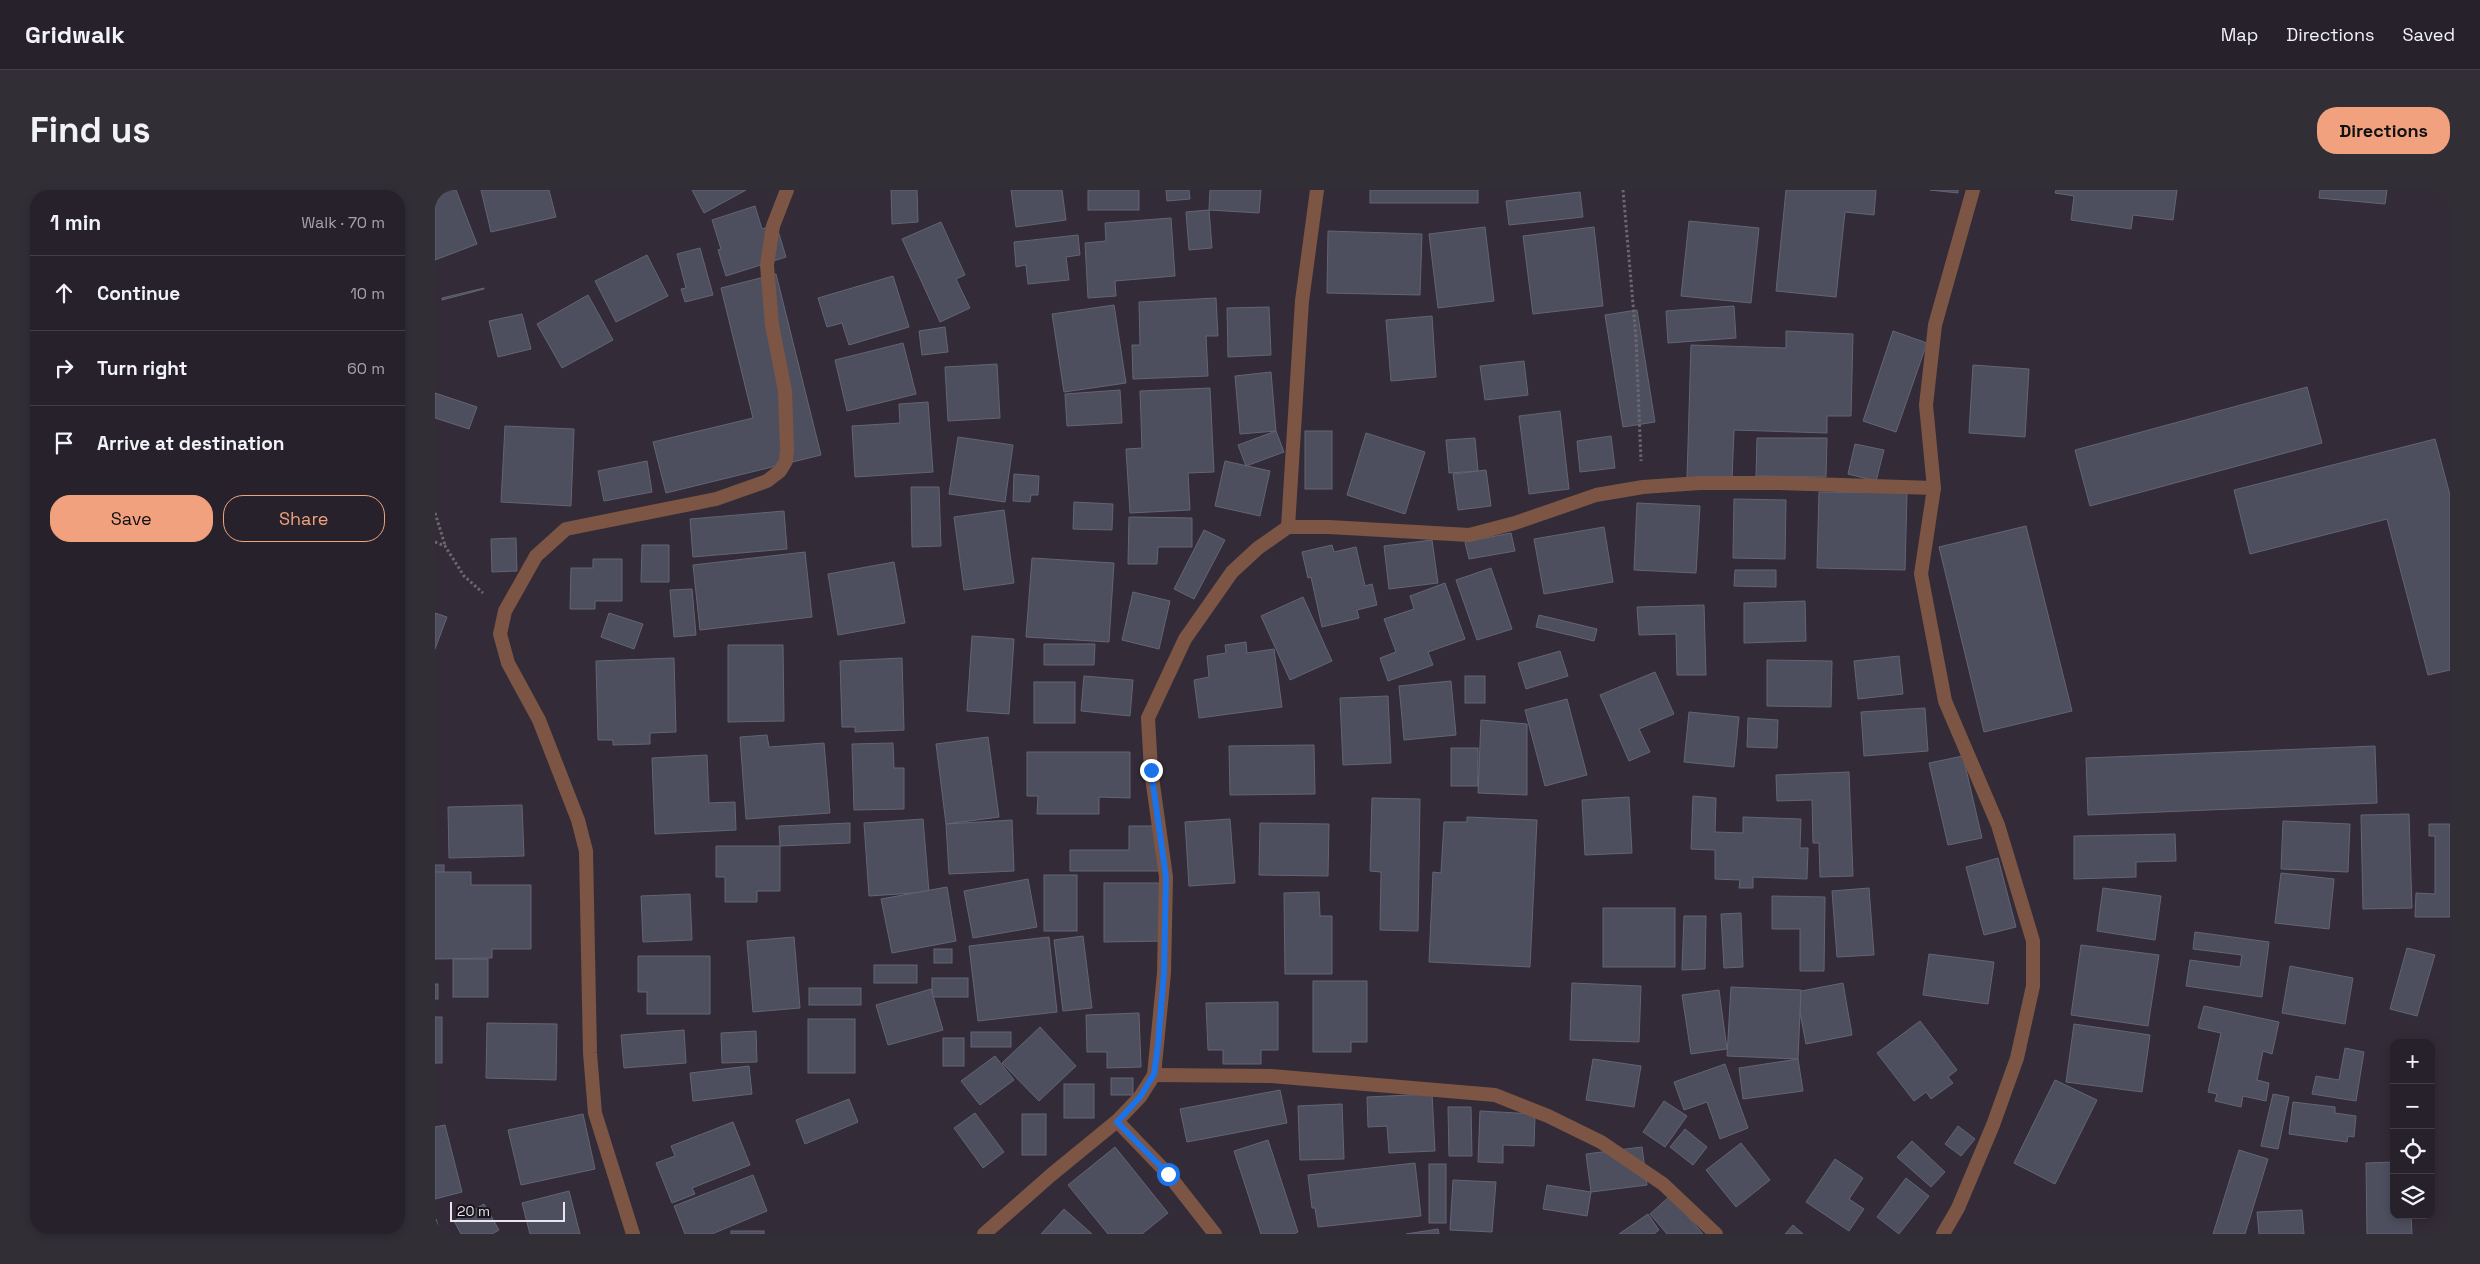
<!DOCTYPE html>
<html lang="en">
<head>
<meta charset="utf-8">
<style>
  body { margin:0; font-family:"Space Grotesk",sans-serif; background:#322e36; color:#f1f3f6 }
  .controls { position:absolute; right:15px; bottom:15px; display:grid; overflow:hidden; border-radius:10px; box-shadow:0 2px 8px #0003 }
  .controls button { width:45px; height:45px; display:grid; place-items:center; padding:0; border:0; border-bottom:1px solid #423e47; background:#26212a; color:#f1f3f6; font:25px sans-serif }
  .scale { position:absolute; left:15px; bottom:12px; width:115px; box-sizing:border-box; padding-left:5px; border:2px solid #e9e4ed; border-top:0; font-size:14px; line-height:18px; white-space:nowrap; color:#e9e4ed; -webkit-text-stroke:4px #19161b; paint-order:stroke }
  .stop { position:absolute; width:15px; height:15px; margin:-11px; border:4px solid #1a73e8; border-radius:50%; background:#fff }
  .stop.end { background:#1a73e8; border-color:#fff; box-shadow:0 1px 5px #0008 }
  .list { margin:0; padding:0; list-style:none }
  h2 { display:flex; justify-content:space-between; align-items:center; height:65px; margin:0; padding:0 20px; font-size:21px }
  h2 small { font-size:16px; font-weight:400; color:#a4a3a8 }
  .list li { display:grid; grid-template-columns:32px 1fr auto; gap:15px; align-items:center; box-sizing:border-box; height:75px; padding:0 20px; border-top:1px solid #423e47 }
  .list b { display:block; font-size:19px; white-space:nowrap }
  .list em { font-size:16px; font-style:normal; color:#a4a3a8 }
  .actions { display:flex; gap:10px; padding:15px 20px }
  .actions a { flex:1; padding:11px 0; border:1px solid #f2a17e; border-radius:20px; text-align:center; font-size:18px; color:#f2a17e }
  .actions .main { background:#f2a17e; color:#111 }
  .icon { flex:none; width:28px; height:28px; fill:none; stroke:currentColor; stroke-width:2; stroke-linecap:round; stroke-linejoin:round }
  .map { position:relative; flex:none; width:2015px; height:1044px; overflow:hidden; border-radius:20px }
  header { display:flex; align-items:center; gap:30px; box-sizing:border-box; height:70px; padding:0 25px; background:#26212a; border-bottom:1px solid #423e47 }
  header strong { font-size:24px }
  nav { display:flex; gap:28px; margin-inline-start:auto; font-size:18px }
  .intro { display:flex; align-items:center; justify-content:space-between; box-sizing:border-box; height:120px; padding:0 30px }
  h1 { margin:0; font-size:35px }
  .button { padding:12px 22px; border-radius:20px; background:#f2a17e; color:#111; font-size:18px; font-weight:700 }
  main { display:flex; gap:30px; padding:0 30px }
  aside { flex:1; background:#26212a; border-radius:20px; box-shadow:0 2px 8px #0003 }
  .map>svg:first-child { display:block }
  .building { fill:#4e4f5e; stroke:#636474 }
  .lines { fill:none; stroke-linecap:round; stroke-linejoin:round }
  .path { stroke:#6d6772; stroke-width:3; stroke-dasharray:2.5 2.5; stroke-linecap:butt }
  .minor { stroke:#7c5544; stroke-width:14 }
  .route { stroke:#1a73e8; stroke-width:6 }
</style>
</head>
<body>
<header>
<strong>Gridwalk</strong>
<nav><a>Map</a><a>Directions</a><a>Saved</a></nav>
</header>
<div class="intro"><h1>Find us</h1><a class="button">Directions</a></div>
<main>
<aside>
<h2>1 min<small>Walk · 70 m</small></h2>
<ul class="list">
<li><svg class="icon" aria-label="ahead" viewBox="0 0 24 24"><path d="M12 20V5M6 11l6-6 6 6"/></svg><div><b>Continue</b></div><em>10 m</em></li>
<li><svg class="icon" aria-label="right" viewBox="0 0 24 24"><path d="M7 20v-9h11M14 6l5 5-5 5"/></svg><div><b>Turn right</b></div><em>60 m</em></li>
<li><svg class="icon" aria-label="arrive" viewBox="0 0 24 24"><path d="M6 21V4h12l-3 4 3 4H6"/></svg><div><b>Arrive at destination</b></div></li>
</ul>
<div class="actions"><a class="main">Save</a><a>Share</a></div>
</aside>
<div class="map">
<svg width="2015" height="1044" viewBox="0 0 2015 1044">
  <rect width="100%" height="100%" fill="#332c38"/>
  <g class="building">
    <polygon points="3,0 21,0 42,54 0,70 0,1"/>
    <polygon points="46,0 114,0 121,27 56,42"/>
    <polygon points="257,0 311,0 269,23"/>
    <polygon points="456,0 482,0 483,32 457,34"/>
    <polygon points="576,0 627,0 631,30 581,37"/>
    <rect x="653" y="0" width="51" height="20"/>
    <polygon points="731,0 754,0 755,9 732,11"/>
    <polygon points="775,0 826,0 824,23 774,20"/>
    <rect x="935" y="0" width="108" height="13"/>
    <polygon points="1351,0 1441,0 1439,25 1410,22 1401,107 1341,101"/>
    <polygon points="1495,0 1523,0 1523,3"/>
    <polygon points="1621,0 1742,0 1738,30 1698,25 1696,39 1636,30 1639,6 1620,3"/>
    <polygon points="1885,0 1952,0 1950,14 1884,8"/>
    <polygon points="1145,2 1148,27 1074,35 1071,11"/>
    <polygon points="320,16 327,39 341,34 351,67 291,86 283,60 286,59 277,30"/>
    <polygon points="774,20 777,58 754,60 751,22"/>
    <polygon points="736,28 740,86 680,91 681,106 653,108 650,53 671,51 670,33"/>
    <polygon points="1254,31 1324,38 1316,113 1246,106"/>
    <polygon points="506,32 530,85 521,89 535,118 505,132 467,49"/>
    <polygon points="1050,37 1059,111 1003,118 994,44"/>
    <polygon points="1159,37 1168,116 1098,124 1088,46"/>
    <polygon points="893,41 987,44 985,105 892,103"/>
    <polygon points="643,45 645,65 631,67 634,90 593,94 591,75 581,77 579,52"/>
    <polygon points="265,58 278,105 250,112 246,99 251,98 242,64"/>
    <polygon points="212,65 233,106 181,132 160,91"/>
    <polygon points="341,84 386,265 231,303 218,252 318,228 286,98"/>
    <polygon points="458,86 474,137 414,155 407,133 392,137 383,108"/>
    <polygon points="49,98 49,99 7,110 7,108"/>
    <polygon points="153,105 178,150 127,178 102,134"/>
    <polygon points="781,108 783,146 771,146 773,186 698,189 697,155 705,155 704,112"/>
    <polygon points="679,115 691,193 629,202 617,124"/>
    <polygon points="1299,116 1301,148 1233,153 1231,121"/>
    <polygon points="834,117 836,165 793,167 792,118"/>
    <polygon points="1202,120 1220,232 1188,237 1170,125"/>
    <polygon points="87,124 96,159 63,167 54,131"/>
    <polygon points="997,126 1001,187 956,191 951,130"/>
    <polygon points="510,137 513,162 487,165 484,141"/>
    <polygon points="1351,141 1418,144 1416,226 1392,226 1392,243 1299,240 1297,290 1252,288 1256,155 1351,158"/>
    <polygon points="1458,141 1492,153 1461,242 1428,231"/>
    <polygon points="468,153 481,204 412,221 400,170"/>
    <polygon points="1089,171 1093,205 1050,210 1045,176"/>
    <polygon points="562,174 565,228 513,231 510,177"/>
    <polygon points="1538,175 1594,179 1590,247 1534,243"/>
    <polygon points="836,182 841,241 805,244 800,186"/>
    <polygon points="1872,197 1887,253 1655,316 1640,260"/>
    <polygon points="775,198 779,282 753,283 755,320 695,323 691,259 707,258 705,201"/>
    <polygon points="685,200 687,233 632,236 630,204"/>
    <polygon points="0,203 42,217 34,239 0,228"/>
    <polygon points="493,212 498,282 420,287 417,236 465,233 464,214"/>
    <polygon points="1125,221 1134,299 1094,304 1084,226"/>
    <polygon points="70,236 139,239 136,316 66,312"/>
    <polygon points="841,241 849,262 811,276 803,255"/>
    <rect x="870" y="241" width="27" height="58"/>
    <polygon points="931,243 990,262 970,324 912,305"/>
    <polygon points="1176,246 1180,278 1145,282 1142,251"/>
    <polygon points="523,247 578,255 570,312 514,304"/>
    <polygon points="1040,248 1043,281 1014,283 1011,250"/>
    <polygon points="1322,248 1392,248 1391,287 1321,286"/>
    <polygon points="2000,249 2015,305 2015,480 1993,485 1952,329 1815,364 1799,300"/>
    <polygon points="1420,254 1449,260 1441,291 1413,284"/>
    <polygon points="212,271 217,302 169,311 163,281"/>
    <polygon points="790,271 835,281 825,326 780,316"/>
    <polygon points="1051,280 1056,316 1023,320 1018,284"/>
    <polygon points="579,284 604,286 603,305 596,305 595,312 578,311"/>
    <polygon points="476,297 504,297 506,356 477,357"/>
    <polygon points="1384,302 1472,303 1470,380 1382,378"/>
    <polygon points="1299,309 1351,310 1350,369 1298,368"/>
    <polygon points="639,312 678,314 677,340 638,339"/>
    <polygon points="1202,313 1265,316 1261,383 1199,380"/>
    <polygon points="569,320 579,393 529,400 519,327"/>
    <polygon points="349,321 352,359 258,367 255,329"/>
    <polygon points="694,327 757,328 757,357 723,357 722,374 693,374"/>
    <polygon points="1591,336 1637,521 1549,542 1504,357"/>
    <polygon points="1169,337 1178,392 1109,404 1099,349"/>
    <polygon points="769,340 790,350 759,409 739,399"/>
    <polygon points="1076,343 1080,361 1034,369 1030,352"/>
    <polygon points="81,348 82,381 57,382 56,349"/>
    <polygon points="997,350 1003,393 954,399 949,356"/>
    <polygon points="207,355 234,355 234,392 206,392"/>
    <polygon points="897,355 899,362 921,357 930,396 937,394 942,415 922,420 924,428 887,437 876,387 873,388 867,362"/>
    <polygon points="370,362 377,427 265,440 258,375"/>
    <polygon points="597,368 679,373 674,452 591,447"/>
    <polygon points="158,369 187,369 187,411 160,411 160,419 135,419 136,378 158,378"/>
    <polygon points="459,372 470,433 403,445 393,384"/>
    <polygon points="1056,378 1077,439 1042,450 1021,390"/>
    <polygon points="1300,380 1341,380 1341,397 1299,396"/>
    <polygon points="1010,393 1030,449 993,462 998,475 953,491 945,468 961,462 949,429 979,419 975,406"/>
    <polygon points="257,399 261,445 239,447 235,400"/>
    <polygon points="698,402 735,411 724,459 687,450"/>
    <polygon points="868,407 897,471 855,490 826,426"/>
    <polygon points="1370,411 1371,451 1309,453 1309,413"/>
    <polygon points="1269,415 1271,485 1242,485 1241,444 1204,445 1202,417"/>
    <polygon points="0,423 12,427 0,459"/>
    <polygon points="174,423 208,434 199,459 166,447"/>
    <polygon points="1104,425 1162,439 1159,451 1101,437"/>
    <polygon points="537,446 579,449 574,524 532,521"/>
    <polygon points="811,452 812,463 839,459 847,517 764,528 759,490 774,487 772,466 791,463 790,455"/>
    <polygon points="609,454 660,454 659,475 609,475"/>
    <polygon points="293,455 348,455 349,531 293,532"/>
    <polygon points="1125,461 1133,486 1091,499 1083,473"/>
    <polygon points="1464,466 1468,504 1423,509 1419,471"/>
    <polygon points="239,468 241,542 215,543 215,554 178,555 178,550 163,550 161,471"/>
    <polygon points="467,468 469,540 420,542 420,537 407,537 405,471"/>
    <polygon points="1332,470 1397,471 1396,517 1332,516"/>
    <polygon points="1220,482 1239,524 1204,539 1215,562 1194,571 1165,505"/>
    <polygon points="649,486 698,490 695,526 646,521"/>
    <rect x="1030" y="486" width="20" height="27"/>
    <polygon points="1016,491 1021,545 969,550 964,496"/>
    <rect x="599" y="492" width="41" height="41"/>
    <polygon points="953,506 956,573 908,575 905,508"/>
    <polygon points="1132,509 1152,585 1110,596 1090,520"/>
    <polygon points="1490,518 1493,561 1429,566 1426,522"/>
    <polygon points="1254,522 1304,527 1299,577 1249,572"/>
    <polygon points="1313,528 1343,530 1342,558 1312,557"/>
    <polygon points="1046,530 1092,534 1092,605 1043,603"/>
    <polygon points="332,545 334,557 389,553 395,623 311,629 305,547"/>
    <polygon points="553,547 564,627 511,634 501,554"/>
    <polygon points="458,553 459,578 469,578 469,619 419,620 417,554"/>
    <polygon points="879,555 880,604 795,605 794,556"/>
    <polygon points="1940,556 1942,613 1653,625 1651,568"/>
    <rect x="1016" y="558" width="27" height="38"/>
    <polygon points="592,562 695,562 695,608 664,607 664,624 602,624 603,606 592,606"/>
    <polygon points="272,565 274,613 300,612 301,640 220,644 217,568"/>
    <polygon points="1528,566 1547,648 1513,655 1494,573"/>
    <polygon points="1414,582 1418,686 1385,687 1384,653 1378,653 1377,610 1342,611 1341,585"/>
    <polygon points="1258,606 1281,608 1280,642 1308,643 1308,627 1366,629 1365,658 1373,658 1372,689 1318,687 1318,698 1304,698 1305,690 1280,689 1280,660 1256,659"/>
    <polygon points="1194,607 1197,663 1150,665 1147,610"/>
    <polygon points="937,608 985,609 983,741 945,740 946,682 935,681"/>
    <polygon points="87,615 89,666 14,668 13,617"/>
    <polygon points="1974,624 1977,718 1928,719 1926,625"/>
    <polygon points="1032,627 1102,630 1095,777 994,772 998,682 1006,683 1009,632 1032,632"/>
    <polygon points="488,629 494,702 434,706 429,633"/>
    <polygon points="795,629 800,693 754,696 750,632"/>
    <polygon points="577,630 579,681 514,684 511,634"/>
    <polygon points="1848,631 1915,634 1913,682 1846,679"/>
    <polygon points="415,633 415,653 345,656 344,636"/>
    <polygon points="825,633 894,634 893,686 824,685"/>
    <polygon points="1994,634 2015,634 2015,727 1980,727 1981,703 2000,704 2000,646 1994,646"/>
    <polygon points="694,636 728,636 728,681 635,681 635,660 694,660"/>
    <polygon points="1740,644 1741,671 1701,672 1701,687 1639,689 1639,646"/>
    <polygon points="281,656 345,656 345,701 322,701 322,712 290,712 290,687 281,687"/>
    <polygon points="1563,668 1581,737 1549,745 1531,677"/>
    <rect x="0" y="675" width="9" height="25"/>
    <polygon points="0,682 36,682 36,695 96,695 96,759 57,759 57,768 0,769"/>
    <polygon points="1846,683 1899,689 1894,739 1840,733"/>
    <rect x="609" y="685" width="33" height="56"/>
    <polygon points="593,689 602,737 538,748 529,701"/>
    <polygon points="669,693 731,693 733,751 669,752"/>
    <polygon points="512,697 521,751 457,763 446,709"/>
    <polygon points="1434,698 1439,765 1402,767 1397,701"/>
    <polygon points="1668,698 1726,706 1720,750 1662,741"/>
    <polygon points="884,702 885,726 897,726 897,784 850,784 849,703"/>
    <polygon points="255,704 257,750 208,752 206,706"/>
    <polygon points="1337,706 1390,707 1389,781 1365,781 1365,739 1337,739"/>
    <rect x="1168" y="718" width="72" height="59"/>
    <polygon points="1306,723 1308,777 1289,778 1286,724"/>
    <polygon points="1249,726 1271,726 1270,779 1247,780"/>
    <polygon points="1760,742 1834,752 1827,807 1751,796 1755,770 1805,777 1807,765 1758,759"/>
    <polygon points="648,746 657,818 628,821 619,750"/>
    <polygon points="359,747 365,818 318,822 312,751"/>
    <polygon points="614,747 622,822 543,831 534,756"/>
    <polygon points="1646,755 1724,765 1713,836 1636,825"/>
    <polygon points="1972,758 2000,765 1982,826 1955,819"/>
    <rect x="499" y="759" width="18" height="14"/>
    <polygon points="1494,764 1559,772 1553,814 1488,805"/>
    <polygon points="203,766 275,766 275,824 212,824 212,802 203,802"/>
    <rect x="18" y="769" width="35" height="38"/>
    <rect x="439" y="775" width="43" height="18"/>
    <polygon points="1855,776 1918,788 1910,834 1847,823"/>
    <rect x="497" y="788" width="36" height="19"/>
    <polygon points="878,791 932,791 932,852 916,852 916,862 878,862"/>
    <polygon points="1137,793 1206,796 1204,852 1135,850"/>
    <polygon points="1408,793 1417,845 1371,854 1361,802"/>
    <rect x="0" y="794" width="3" height="15"/>
    <polygon points="1296,797 1366,800 1363,869 1292,866"/>
    <rect x="374" y="798" width="52" height="17"/>
    <polygon points="496,799 508,840 453,855 441,815"/>
    <polygon points="1284,800 1292,859 1256,864 1247,805"/>
    <polygon points="843,812 843,860 826,860 826,874 788,874 788,860 773,860 771,813"/>
    <polygon points="1769,816 1844,832 1837,864 1828,861 1822,890 1834,893 1831,911 1808,906 1806,917 1780,911 1782,904 1773,902 1786,843 1763,838"/>
    <polygon points="704,823 706,877 672,878 672,862 652,862 651,825"/>
    <rect x="0" y="827" width="7" height="46"/>
    <rect x="373" y="829" width="47" height="54"/>
    <polygon points="1485,831 1522,880 1513,887 1518,893 1496,909 1491,902 1479,911 1442,863"/>
    <polygon points="52,833 122,834 121,890 51,888"/>
    <polygon points="1639,834 1715,845 1707,902 1631,892"/>
    <polygon points="605,837 641,876 604,911 567,873"/>
    <polygon points="249,840 251,873 189,878 186,845"/>
    <polygon points="321,841 322,872 287,873 286,843"/>
    <rect x="536" y="842" width="40" height="15"/>
    <rect x="508" y="848" width="21" height="28"/>
    <polygon points="1910,858 1929,862 1921,911 1877,904 1881,886 1904,890"/>
    <polygon points="560,866 579,890 545,915 526,891"/>
    <polygon points="1158,869 1206,876 1199,917 1151,910"/>
    <polygon points="1363,869 1368,901 1308,909 1304,878"/>
    <polygon points="1290,874 1313,938 1285,949 1272,912 1249,920 1239,892"/>
    <polygon points="314,876 317,904 258,911 255,883"/>
    <rect x="676" y="888" width="22" height="17"/>
    <polygon points="1620,890 1662,910 1620,994 1579,973"/>
    <rect x="629" y="894" width="30" height="34"/>
    <polygon points="845,900 852,933 752,952 745,919"/>
    <polygon points="997,904 1000,961 954,963 952,936 933,937 932,907"/>
    <polygon points="1838,904 1854,907 1843,959 1826,956"/>
    <polygon points="414,909 423,932 370,954 361,930"/>
    <polygon points="1229,911 1252,926 1230,957 1208,942"/>
    <polygon points="1858,912 1900,917 1900,923 1921,926 1919,947 1913,946 1912,952 1854,944"/>
    <polygon points="907,914 909,969 865,970 863,916"/>
    <polygon points="1013,917 1036,917 1037,966 1014,966"/>
    <polygon points="1045,921 1100,924 1099,956 1068,955 1068,973 1043,972"/>
    <polygon points="540,923 569,962 548,978 519,938"/>
    <polygon points="148,924 160,979 86,995 73,940"/>
    <rect x="587" y="924" width="24" height="41"/>
    <polygon points="298,932 315,975 257,998 260,1004 237,1013 221,973 240,966 236,956"/>
    <polygon points="10,935 27,1002 0,1009 0,937"/>
    <polygon points="1523,936 1540,949 1526,966 1510,954"/>
    <polygon points="1250,939 1272,957 1258,975 1235,957"/>
    <polygon points="833,950 863,1042 858,1044 826,1044 799,961"/>
    <polygon points="1477,951 1510,982 1496,997 1462,967"/>
    <polygon points="1306,953 1335,990 1301,1017 1271,980"/>
    <polygon points="680,957 733,1023 707,1044 673,1044 633,995"/>
    <polygon points="1207,957 1212,995 1156,1002 1151,964"/>
    <polygon points="1804,960 1833,969 1810,1044 1778,1044"/>
    <polygon points="1400,969 1428,988 1414,1009 1429,1019 1414,1041 1371,1012"/>
    <polygon points="1959,972 1959,1025 1976,1025 1977,1044 1932,1044 1931,973"/>
    <polygon points="980,973 986,1026 883,1037 880,1018 877,1018 873,985"/>
    <rect x="994" y="974" width="17" height="59"/>
    <polygon points="318,985 332,1021 277,1044 250,1044 239,1016"/>
    <polygon points="1471,988 1494,1006 1464,1044 1442,1027"/>
    <polygon points="1018,990 1061,992 1057,1042 1015,1040"/>
    <polygon points="1112,995 1156,1002 1152,1026 1108,1019"/>
    <polygon points="134,1001 145,1044 95,1044 87,1013"/>
    <polygon points="1235,1006 1268,1044 1232,1044 1215,1024"/>
    <polygon points="49,1014 64,1040 57,1044 26,1044 19,1031"/>
    <polygon points="629,1019 657,1044 606,1044"/>
    <polygon points="1867,1020 1869,1044 1824,1044 1822,1022"/>
    <polygon points="1213,1024 1224,1040 1219,1044 1184,1044"/>
    <polygon points="1,1029 6,1044 0,1044"/>
    <polygon points="1358,1035 1368,1044 1350,1044"/>
    <polygon points="1003,1039 1004,1044 971,1044"/>
    <rect x="296" y="1041" width="33" height="3"/>
  </g>
  <g class="lines">
    <g class="path">
      <polyline points="1188,0 1201,148 1206,271"/>
      <polyline points="0,323 10,355"/>
      <polyline points="0,352 10,356 29,386 48,403"/>
    </g>
    <g class="minor">
      <polyline points="853,337 867,111 882,0"/>
      <polyline points="719,885 836,886 1060,905 1113,926 1166,952 1228,994 1281,1044"/>
      <polyline points="682,931 733,984 780,1044"/>
      <polyline points="198,1044 160,923 155,863 151,661 143,630 104,530 73,473 65,444 70,421 101,366 131,339 281,309 332,291 345,281 351,271 352,260 350,201 337,135 332,75 338,36 352,0"/>
      <polyline points="549,1044 616,985 682,931 705,907 719,885 729,783 731,687 716,580 713,528 750,449 797,382 823,358 853,337 894,337 1034,345 1080,333 1161,305 1208,297 1265,293 1344,293 1499,298"/>
      <polyline points="1508,1044 1523,1018 1558,935 1582,868 1598,796 1598,751 1563,635 1510,511 1486,384 1499,298 1491,215 1500,135 1538,0"/>
    </g>
  </g>
  <g class="lines">
    <polyline class="route" points="716,580 731,687 729,782 723,855 719,884 705,907 682,932 733,984"/>
  </g>
</svg>
<div class="controls">
<button>+</button>
<button>−</button>
<button><svg class="icon" aria-label="locate" viewBox="0 0 24 24"><circle cx="12" cy="12" r="6"/><path d="M12 2v4M12 18v4M2 12h4M18 12h4"/></svg></button>
<button><svg class="icon" aria-label="layers" viewBox="0 0 24 24"><path d="M12 4l9 5-9 5-9-5zM3 14l9 5 9-5"/></svg></button>
</div>
<div class="scale">20 m</div>
<div class="stop" style="left:733px;top:984px"></div>
<div class="stop end" style="left:716px;top:580px"></div>
</div>
</main>
</body>
</html>
